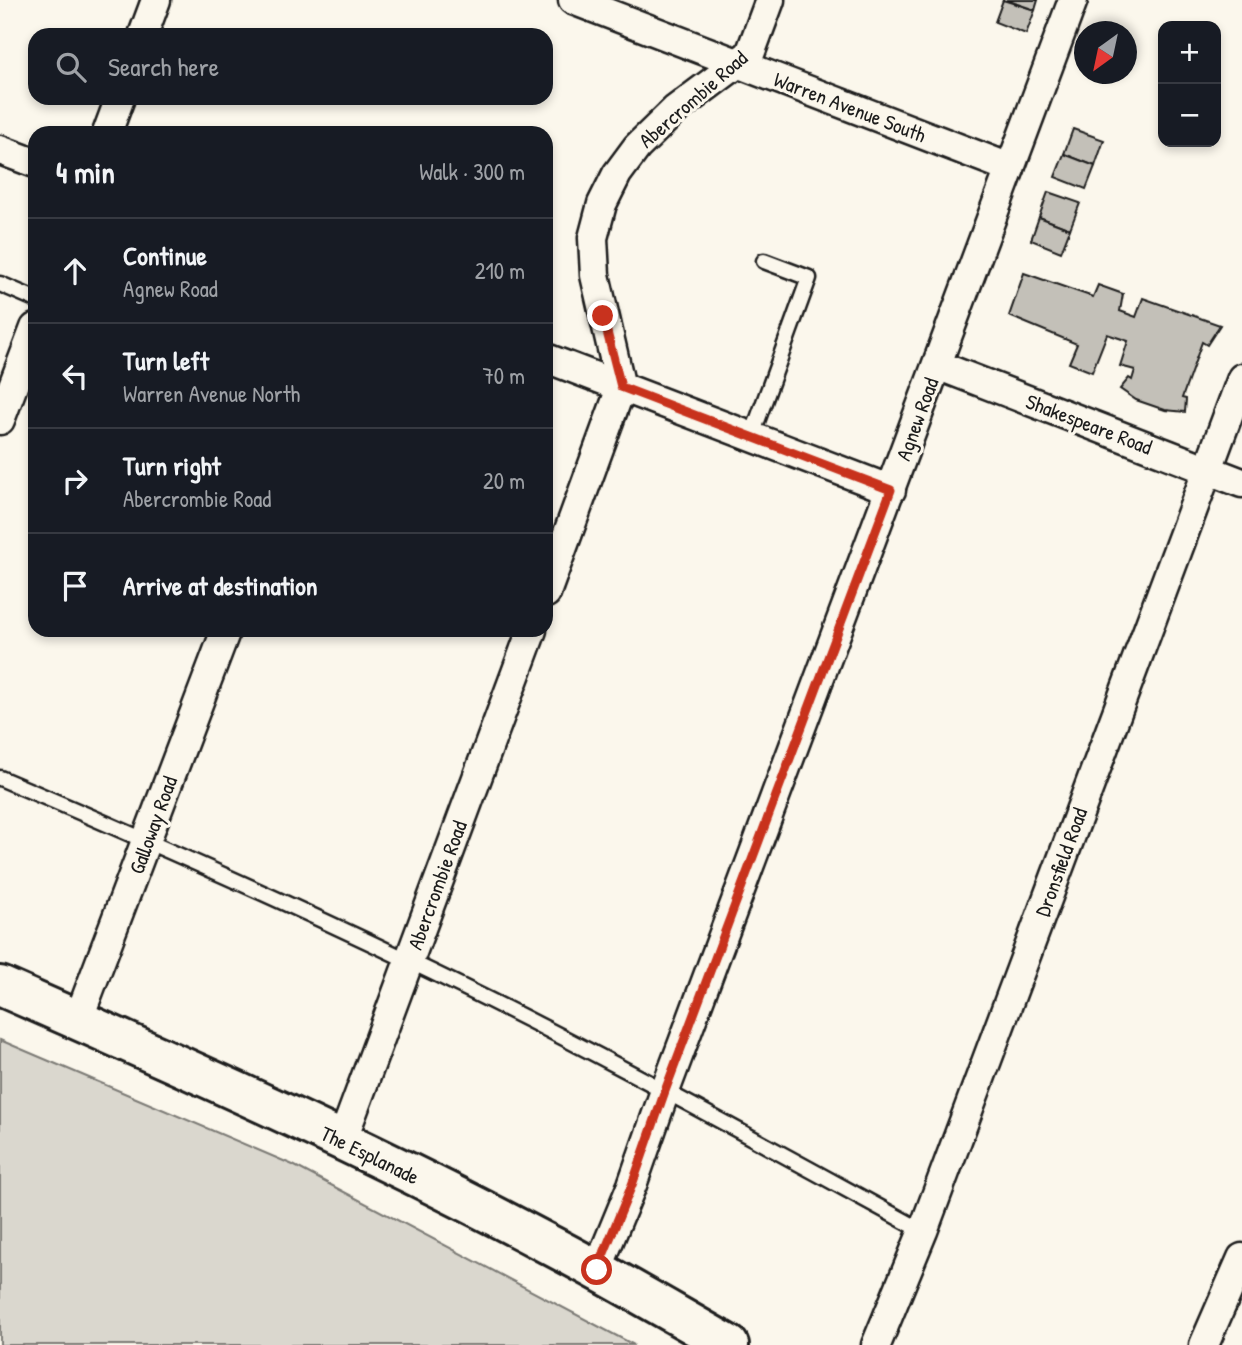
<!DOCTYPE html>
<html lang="en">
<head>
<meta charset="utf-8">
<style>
  body { margin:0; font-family:"Patrick Hand",sans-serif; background:#242831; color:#f1f3f6 }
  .controls { position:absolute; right:21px; top:21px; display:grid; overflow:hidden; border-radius:14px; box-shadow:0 4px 10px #0003 }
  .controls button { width:63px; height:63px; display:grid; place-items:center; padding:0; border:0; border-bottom:2px solid #363941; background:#171b24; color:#f1f3f6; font:35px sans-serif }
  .compass { position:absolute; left:1074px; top:21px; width:63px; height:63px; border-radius:50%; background:#171b24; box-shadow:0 4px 10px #0003; rotate:213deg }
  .stop { position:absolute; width:21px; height:21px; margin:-16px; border:5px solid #c8321e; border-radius:50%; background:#fff }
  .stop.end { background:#c8321e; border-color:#fff; box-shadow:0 2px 7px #0008 }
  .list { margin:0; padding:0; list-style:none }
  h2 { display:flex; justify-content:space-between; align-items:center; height:91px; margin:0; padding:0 28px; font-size:30px }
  h2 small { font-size:23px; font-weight:400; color:#9ea1a6 }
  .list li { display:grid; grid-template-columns:46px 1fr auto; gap:21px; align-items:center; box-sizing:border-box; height:105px; padding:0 28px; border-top:2px solid #363941 }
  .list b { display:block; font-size:26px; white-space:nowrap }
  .list p { margin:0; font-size:23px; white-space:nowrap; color:#9ea1a6 }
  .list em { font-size:23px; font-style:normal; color:#9ea1a6 }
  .icon { flex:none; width:38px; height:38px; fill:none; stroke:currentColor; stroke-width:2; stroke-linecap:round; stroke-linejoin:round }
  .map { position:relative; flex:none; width:1242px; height:1345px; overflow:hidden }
  .search { position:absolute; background:#171b24; box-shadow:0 4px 10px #0003; left:28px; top:28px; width:525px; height:77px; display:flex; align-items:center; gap:18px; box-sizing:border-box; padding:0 24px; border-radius:21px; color:#9ea1a6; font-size:26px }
  .panel { position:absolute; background:#171b24; box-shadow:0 4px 10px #0003; left:28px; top:126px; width:525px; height:511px; border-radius:21px }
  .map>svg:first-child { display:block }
  .green { fill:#dad7ce; stroke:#7b7a75; stroke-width:2 }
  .building { fill:#c3c0b8; stroke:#1c1c1c; stroke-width:2 }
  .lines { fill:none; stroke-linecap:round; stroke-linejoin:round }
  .lane-casing { stroke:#1c1c1c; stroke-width:19 }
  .street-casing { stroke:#1c1c1c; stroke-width:33 }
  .secondary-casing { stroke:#1c1c1c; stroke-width:44 }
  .lane { stroke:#fbf7ec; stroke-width:14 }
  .street { stroke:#fbf7ec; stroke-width:28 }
  .secondary { stroke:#fbf7ec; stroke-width:38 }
  .route { stroke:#c8321e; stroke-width:9 }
  .labels { text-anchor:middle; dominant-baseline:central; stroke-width:6; stroke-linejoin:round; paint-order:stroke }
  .street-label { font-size:21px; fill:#1c1c1c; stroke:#fbf7ec }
</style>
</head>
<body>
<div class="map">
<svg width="1242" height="1345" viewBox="0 0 1242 1345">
  <rect width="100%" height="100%" fill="#fbf7ec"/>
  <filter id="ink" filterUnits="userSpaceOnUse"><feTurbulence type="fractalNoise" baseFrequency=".0143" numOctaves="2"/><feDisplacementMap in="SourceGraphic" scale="14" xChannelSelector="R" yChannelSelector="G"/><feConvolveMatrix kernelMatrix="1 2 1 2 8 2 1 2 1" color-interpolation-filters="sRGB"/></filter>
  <g filter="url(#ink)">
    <polygon class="green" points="0,1040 293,1165 634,1345 0,1345"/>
    <g class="building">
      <polygon points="1003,0 1035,10 1026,34 995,22"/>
      <polygon points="1006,0 1038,0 1035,10"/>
      <polygon points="1073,129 1104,140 1095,166 1064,154"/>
      <polygon points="1064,154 1095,166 1086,189 1055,177"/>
      <polygon points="1048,192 1080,203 1070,229 1039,217"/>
      <polygon points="1039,217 1070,229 1061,252 1031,240"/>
      <polygon points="1024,273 1093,297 1098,285 1123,294 1120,311 1136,317 1143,298 1220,325 1207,345 1202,342 1182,398 1186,399 1185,412 1165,410 1136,400 1120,389 1129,378 1132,380 1135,370 1120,366 1128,341 1107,334 1092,372 1069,363 1077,344 1009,316"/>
    </g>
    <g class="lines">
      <g class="lane-casing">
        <g id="lane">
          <polyline points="0,284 35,299"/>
          <polyline points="751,438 809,278 764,261"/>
          <path d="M0,778c137,58 273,118 407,182 175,83 345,178 516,271"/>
        </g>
      </g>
      <g class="street-casing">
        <g id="street">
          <polyline points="573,0 1010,168"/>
          <polyline points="143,35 156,0"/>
          <polyline points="107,133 120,98"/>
          <polyline points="0,150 35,163"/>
          <polyline points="546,358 891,490"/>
          <polyline points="937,365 1242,483"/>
          <polyline points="0,420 35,328"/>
          <polyline points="546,593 621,388 595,275 593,238 602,204 617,174 637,147 675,110 750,54 770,0"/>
          <polyline points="78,1020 226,630"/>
          <polyline points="340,1139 349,1122 532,630"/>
          <polyline points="597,1270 632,1185 665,1091 1073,0"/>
          <polyline points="876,1345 923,1231 1242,378"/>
          <polyline points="1204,1345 1242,1258"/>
        </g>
      </g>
      <g class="secondary-casing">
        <path id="secondary" d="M0,986c185,81 370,163 548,258 62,32 121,67 181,101"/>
      </g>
      <use href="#lane" class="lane"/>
      <use href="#street" class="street"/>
      <use href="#secondary" class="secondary"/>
    </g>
  </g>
  <g class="lines" filter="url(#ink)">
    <polyline class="route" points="597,1270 632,1185 665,1091 891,490 621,387 603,316"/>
  </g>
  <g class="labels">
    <g class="street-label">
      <text transform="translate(693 99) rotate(-41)">Abercrombie Road</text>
      <text transform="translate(850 107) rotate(21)">Warren Avenue South</text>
      <text transform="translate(917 419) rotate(-70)">Agnew Road</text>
      <text transform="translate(1089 424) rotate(21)">Shakespeare Road</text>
      <text transform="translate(153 825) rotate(-70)">Galloway Road</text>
      <text transform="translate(1061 862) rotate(-70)">Dronsfield Road</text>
      <text transform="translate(437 885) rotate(-70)">Abercrombie Road</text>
      <text transform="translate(370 1155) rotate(26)">The Esplanade</text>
    </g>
  </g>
</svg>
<div class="controls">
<button>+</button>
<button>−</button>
</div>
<svg class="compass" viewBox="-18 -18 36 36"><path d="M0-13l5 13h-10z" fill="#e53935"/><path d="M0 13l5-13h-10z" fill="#9ea1a6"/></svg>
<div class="stop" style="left:597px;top:1270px"></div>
<div class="stop end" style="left:603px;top:316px"></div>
<div class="search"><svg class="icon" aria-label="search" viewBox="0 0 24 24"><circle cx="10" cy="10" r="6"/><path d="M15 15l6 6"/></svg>Search here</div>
<section class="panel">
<h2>4 min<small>Walk · 300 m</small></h2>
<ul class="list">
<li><svg class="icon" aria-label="ahead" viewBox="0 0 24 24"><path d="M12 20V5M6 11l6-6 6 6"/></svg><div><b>Continue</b><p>Agnew Road</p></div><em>210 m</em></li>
<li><svg class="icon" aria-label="left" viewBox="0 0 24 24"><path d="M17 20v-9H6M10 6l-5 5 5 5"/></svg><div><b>Turn left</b><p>Warren Avenue North</p></div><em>70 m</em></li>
<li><svg class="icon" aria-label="right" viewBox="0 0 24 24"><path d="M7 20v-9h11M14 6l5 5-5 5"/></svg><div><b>Turn right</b><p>Abercrombie Road</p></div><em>20 m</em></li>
<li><svg class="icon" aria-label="arrive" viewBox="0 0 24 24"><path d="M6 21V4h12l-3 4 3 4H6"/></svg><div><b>Arrive at destination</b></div></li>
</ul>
</section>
</div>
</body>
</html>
